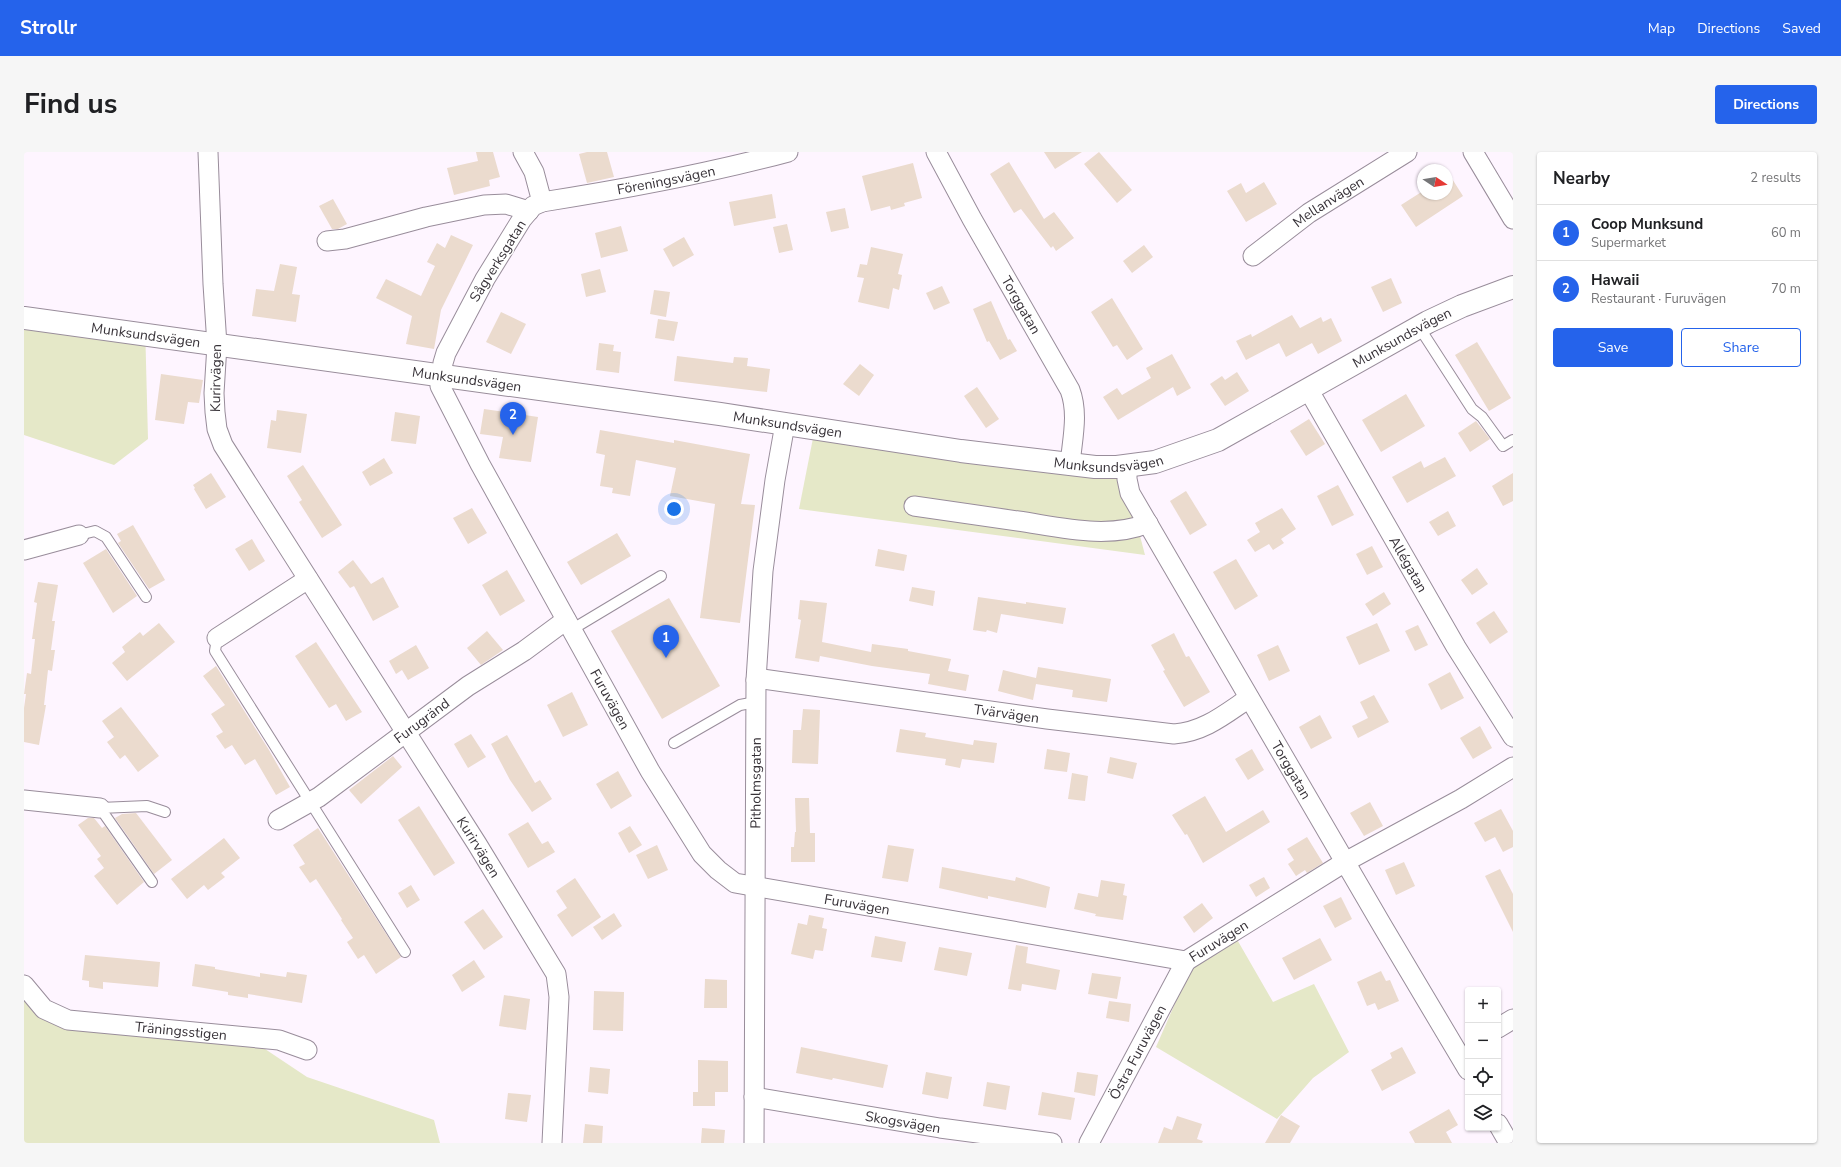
<!DOCTYPE html>
<html lang="en">
<head>
<meta charset="utf-8">
<style>
  body { margin:0; font-family:"Nunito Sans",sans-serif; background:#f6f6f6; color:#202124 }
  .controls { position:absolute; right:12px; bottom:12px; display:grid; overflow:hidden; border-radius:4px; box-shadow:0 1px 3px #0004 }
  .controls button { width:36px; height:36px; display:grid; place-items:center; padding:0; border:0; border-bottom:1px solid #e0e0e0; background:#fff; color:#202124; font:20px sans-serif }
  .compass { position:absolute; left:1393px; top:12px; width:36px; height:36px; border-radius:50%; background:#fff; box-shadow:0 1px 3px #0004; rotate:102deg }
  .you { position:absolute; left:650px; top:357px; width:14px; height:14px; margin:-10px; border:3px solid #fff; border-radius:50%; background:#1a73e8; box-shadow:0 0 0 6px #1a73e833 }
  .badge { display:grid; place-items:center; width:26px; height:26px; border-radius:50%; background:#2563eb; color:#fff; font-size:13px; font-weight:700 }
  .pin { position:absolute; translate:-50% -33px; filter:drop-shadow(0 1px 2px #0008) }
  .pin::after { content:''; position:absolute; top:21px; width:14px; height:12px; background:inherit; clip-path:polygon(0 0,100% 0,50% 100%) }
  .list { margin:0; padding:0; list-style:none }
  h2 { display:flex; justify-content:space-between; align-items:center; height:52px; margin:0; padding:0 16px; font-size:17px }
  h2 small { font-size:13px; font-weight:400; color:#757577 }
  .list li { display:grid; grid-template-columns:26px 1fr auto; gap:12px; align-items:center; box-sizing:border-box; height:56px; padding:0 16px; border-top:1px solid #e0e0e0 }
  .list b { display:block; font-size:15px; white-space:nowrap }
  .list p { margin:0; font-size:13px; white-space:nowrap; color:#757577 }
  .list em { font-size:13px; font-style:normal; color:#757577 }
  .actions { display:flex; gap:8px; padding:12px 16px }
  .actions a { flex:1; padding:9px 0; border:1px solid #2563eb; border-radius:4px; text-align:center; font-size:14px; color:#2563eb }
  .actions .main { background:#2563eb; color:#fff }
  .icon { flex:none; width:22px; height:22px; fill:none; stroke:currentColor; stroke-width:2; stroke-linecap:round; stroke-linejoin:round }
  .map { position:relative; flex:none; width:1489px; height:991px; overflow:hidden; border-radius:4px }
  header { display:flex; align-items:center; gap:24px; box-sizing:border-box; height:56px; padding:0 20px; background:#2563eb; color:#fff }
  header strong { font-size:19px }
  nav { display:flex; gap:22px; margin-inline-start:auto; font-size:14px }
  .intro { display:flex; align-items:center; justify-content:space-between; box-sizing:border-box; height:96px; padding:0 24px }
  h1 { margin:0; font-size:28px }
  .button { padding:10px 18px; border-radius:4px; background:#2563eb; color:#fff; font-size:14px; font-weight:700 }
  main { display:flex; gap:24px; padding:0 24px }
  aside { flex:1; background:#fff; border-radius:4px; box-shadow:0 1px 3px #0004 }
  .map>svg:first-child { display:block }
  .green { fill:#e5e8c8 }
  .building { fill:#ebdbce }
  .lines { fill:none; stroke-linecap:round; stroke-linejoin:round }
  .lane-casing { stroke:#998d9b; stroke-width:12 }
  .street-casing { stroke:#998d9b; stroke-width:21 }
  .secondary-casing { stroke:#998d9b; stroke-width:24 }
  .lane { stroke:#fff; stroke-width:10 }
  .street { stroke:#fff; stroke-width:19 }
  .secondary { stroke:#fff; stroke-width:22 }
  .labels { text-anchor:middle; dominant-baseline:central; stroke-width:3; stroke-linejoin:round; paint-order:stroke }
  .street-label { font-size:14px; fill:#383339; stroke:#fff }
</style>
</head>
<body>
<header>
<strong>Strollr</strong>
<nav><a>Map</a><a>Directions</a><a>Saved</a></nav>
</header>
<div class="intro"><h1>Find us</h1><a class="button">Directions</a></div>
<main>
<div class="map">
<svg width="1489" height="991" viewBox="0 0 1489 991">
  <rect width="100%" height="100%" fill="#fef5ff"/>
  <g class="green">
    <polygon points="0,156 121,172 124,287 90,313 0,283"/>
    <polygon points="791,276 1097,311 1121,403 775,357"/>
    <polygon points="1211,784 1249,850 1290,832 1325,900 1289,926 1253,967 1132,895 1170,808"/>
    <polygon points="0,835 4,839 70,871 241,897 283,925 410,968 416,991 0,991"/>
  </g>
  <g class="building">
    <polygon points="452,0 469,0 476,25 465,28 466,34 430,43 423,16 454,9"/>
    <polygon points="563,0 583,0 590,25 563,31 555,2"/>
    <polygon points="1020,0 1058,0 1031,17"/>
    <polygon points="1075,0 1108,38 1093,51 1060,12"/>
    <polygon points="985,10 1020,67 1030,60 1050,86 1032,99 1029,94 1027,96 997,57 990,61 966,22"/>
    <polygon points="889,11 898,46 880,51 881,54 867,58 866,54 847,59 838,24"/>
    <polygon points="1425,22 1439,44 1392,75 1377,53 1399,39 1399,42 1423,42 1423,23"/>
    <polygon points="1240,30 1253,52 1222,70 1203,39 1217,31 1222,41"/>
    <polygon points="748,42 752,66 710,74 705,50"/>
    <polygon points="309,47 323,72 314,77 308,77 295,54"/>
    <polygon points="821,56 825,76 807,80 802,60"/>
    <polygon points="763,72 769,98 755,101 749,75"/>
    <polygon points="597,74 604,99 577,106 571,81"/>
    <polygon points="427,83 449,93 417,158 410,197 382,192 388,164 352,146 362,127 397,144 411,114 403,110 413,91 421,96"/>
    <polygon points="660,85 670,103 649,115 639,97"/>
    <polygon points="1120,93 1129,105 1108,121 1099,109"/>
    <polygon points="847,95 879,102 874,122 878,123 875,138 869,136 865,157 834,150 840,126 833,125 836,112 843,113"/>
    <polygon points="256,112 273,115 268,142 276,143 272,170 228,164 232,137 250,139"/>
    <polygon points="576,117 582,140 562,145 557,122"/>
    <polygon points="1367,126 1378,151 1359,160 1347,135"/>
    <polygon points="918,134 926,151 910,158 902,141"/>
    <polygon points="630,138 646,140 642,165 626,162"/>
    <polygon points="1088,146 1119,197 1103,208 1093,193 1089,195 1067,160"/>
    <polygon points="967,149 984,188 986,187 993,199 976,208 965,189 963,190 949,157"/>
    <polygon points="477,160 502,172 487,202 462,190"/>
    <polygon points="1268,163 1276,176 1297,165 1299,170 1307,166 1318,189 1294,202 1288,191 1262,205 1255,191 1222,208 1212,189 1227,182 1228,185"/>
    <polygon points="634,167 654,170 650,189 631,186"/>
    <polygon points="1453,190 1487,246 1465,259 1431,203"/>
    <polygon points="575,191 590,193 589,199 597,200 595,221 572,218"/>
    <polygon points="1148,202 1167,236 1153,244 1149,235 1094,268 1079,245 1093,236 1098,243 1127,226 1122,216"/>
    <polygon points="653,204 709,211 710,205 724,206 723,214 746,217 743,240 650,229"/>
    <polygon points="836,212 850,223 835,244 819,232"/>
    <polygon points="1213,220 1225,239 1201,254 1186,232 1198,224 1201,228"/>
    <polygon points="137,222 179,228 175,251 164,250 160,272 131,268"/>
    <polygon points="953,235 975,267 962,276 940,244"/>
    <polygon points="1382,242 1401,274 1357,300 1338,268"/>
    <polygon points="460,257 514,265 507,310 475,306 479,285 456,282"/>
    <polygon points="253,258 283,262 277,301 243,296 247,268 252,269"/>
    <polygon points="371,260 396,264 392,292 367,289"/>
    <polygon points="1285,267 1301,292 1282,304 1266,279"/>
    <polygon points="1452,269 1466,287 1446,300 1434,281"/>
    <polygon points="576,278 650,291 650,288 726,302 717,352 731,353 716,471 676,466 691,352 646,344 652,316 612,308 606,344 588,341 589,336 576,334 581,303 572,301"/>
    <polygon points="1421,305 1432,324 1383,351 1368,325 1397,309 1400,316"/>
    <polygon points="360,306 369,321 346,334 338,320"/>
    <polygon points="279,313 318,373 298,386 275,350 278,348 263,324"/>
    <polygon points="187,321 202,345 182,357 170,337 171,336 169,333"/>
    <polygon points="1489,321 1489,349 1479,354 1468,334"/>
    <polygon points="1314,333 1330,363 1308,374 1293,344"/>
    <polygon points="1162,339 1183,373 1166,383 1146,349"/>
    <polygon points="448,356 463,381 444,392 429,366"/>
    <polygon points="1258,356 1272,377 1257,387 1260,391 1249,398 1245,392 1231,400 1223,388 1236,380 1231,371"/>
    <polygon points="1424,359 1432,374 1414,384 1405,370"/>
    <polygon points="109,373 141,428 125,437 94,391 97,389 93,382"/>
    <polygon points="593,381 607,404 557,433 543,410"/>
    <polygon points="228,387 241,409 225,419 211,397"/>
    <polygon points="1348,394 1359,415 1343,423 1332,402"/>
    <polygon points="82,397 113,444 89,461 59,411"/>
    <polygon points="854,397 883,403 880,419 851,414"/>
    <polygon points="1212,407 1234,444 1211,458 1189,420"/>
    <polygon points="329,408 347,432 359,425 375,455 349,469 330,434 326,436 314,420"/>
    <polygon points="1453,416 1464,432 1448,443 1437,428"/>
    <polygon points="483,418 501,449 476,464 458,433"/>
    <polygon points="14,430 34,433 28,469 31,469 27,498 31,498 28,519 24,518 20,553 22,553 15,593 0,590 0,556 2,542 0,542 3,521 7,522 11,487 8,487 13,451 10,450"/>
    <polygon points="888,435 911,439 909,454 885,449"/>
    <polygon points="1360,440 1367,452 1349,464 1341,452"/>
    <polygon points="954,445 1002,452 1002,450 1042,456 1039,472 977,462 973,481 963,478 962,480 949,478"/>
    <polygon points="645,446 696,534 638,567 587,479"/>
    <polygon points="776,448 803,451 798,490 847,500 848,492 884,497 884,499 927,507 924,519 945,523 942,539 904,532 906,522 848,514 796,504 795,510 771,506 777,468 774,467"/>
    <polygon points="1470,459 1484,480 1466,492 1452,471"/>
    <polygon points="135,471 151,490 103,529 88,511 101,500 98,495 116,480 119,484"/>
    <polygon points="1353,471 1366,499 1335,513 1322,485"/>
    <polygon points="1394,473 1404,493 1391,499 1381,479"/>
    <polygon points="463,479 479,498 457,513 443,496"/>
    <polygon points="1150,481 1162,505 1165,504 1186,540 1160,555 1139,519 1141,518 1127,493"/>
    <polygon points="292,490 338,560 322,569 312,552 305,556 271,504"/>
    <polygon points="392,493 405,516 384,528 378,518 372,522 365,509"/>
    <polygon points="1254,493 1266,519 1245,529 1233,503"/>
    <polygon points="192,514 245,598 266,635 252,643 231,607 221,613 208,593 201,597 192,584 199,580 187,562 201,553 179,524"/>
    <polygon points="1014,515 1087,527 1083,550 1048,545 1049,538 1012,532 1009,548 974,539 979,518 1012,526"/>
    <polygon points="1426,520 1440,546 1417,558 1404,532"/>
    <polygon points="548,540 564,573 539,585 523,553"/>
    <polygon points="1350,543 1365,570 1334,586 1328,574 1344,566 1336,550"/>
    <polygon points="97,555 135,604 114,620 101,603 96,607 83,590 90,585 78,569"/>
    <polygon points="779,557 796,558 794,612 768,611 769,578 777,578"/>
    <polygon points="1296,563 1308,586 1287,597 1275,575"/>
    <polygon points="1456,574 1468,596 1449,607 1436,586"/>
    <polygon points="876,577 902,581 901,585 949,593 950,588 973,591 970,611 938,607 936,616 921,613 922,607 872,600"/>
    <polygon points="447,582 462,605 444,616 430,592"/>
    <polygon points="483,583 511,631 516,628 528,647 508,660 486,628 467,592"/>
    <polygon points="1023,597 1046,601 1043,620 1020,617"/>
    <polygon points="1228,597 1240,618 1224,628 1211,607"/>
    <polygon points="369,604 378,615 337,652 325,638"/>
    <polygon points="1086,605 1113,611 1109,627 1083,621"/>
    <polygon points="594,619 608,644 587,657 572,632"/>
    <polygon points="1048,621 1064,624 1061,649 1044,647"/>
    <polygon points="1181,644 1202,680 1239,658 1246,670 1179,711 1163,682 1161,683 1148,663"/>
    <polygon points="771,646 785,646 786,681 791,681 791,710 767,710 767,695 770,695 771,680 772,680"/>
    <polygon points="1346,650 1359,674 1340,684 1326,661"/>
    <polygon points="395,654 431,711 410,724 374,668"/>
    <polygon points="1477,657 1489,679 1489,695 1479,700 1471,685 1461,690 1450,671"/>
    <polygon points="112,661 148,708 130,722 91,666 98,662"/>
    <polygon points="64,666 70,666 78,676 81,674 120,730 93,753 70,724 80,716 73,707 77,704 54,673"/>
    <polygon points="504,670 518,692 524,689 531,700 504,716 484,682"/>
    <polygon points="606,674 618,693 605,701 594,681"/>
    <polygon points="294,676 377,805 352,822 340,803 334,807 323,790 329,786 317,768 318,767 292,727 286,731 275,715 281,712 269,693"/>
    <polygon points="1283,685 1299,711 1283,721 1281,718 1272,724 1264,712 1270,708 1263,697"/>
    <polygon points="200,686 216,706 197,721 201,725 184,738 180,733 163,747 147,727"/>
    <polygon points="633,693 644,718 624,727 612,703"/>
    <polygon points="864,693 890,697 884,730 858,726"/>
    <polygon points="1380,710 1391,734 1372,743 1361,718"/>
    <polygon points="918,715 991,729 992,725 1026,735 1022,756 964,744 964,747 915,736"/>
    <polygon points="1476,717 1489,742 1489,780 1461,724"/>
    <polygon points="1240,725 1246,736 1232,745 1225,733"/>
    <polygon points="551,726 577,765 548,785 533,763 543,756 532,739"/>
    <polygon points="1077,728 1101,732 1099,743 1103,744 1099,768 1071,764 1072,762 1050,757 1054,741 1074,745"/>
    <polygon points="387,733 396,748 383,756 374,741"/>
    <polygon points="1317,745 1328,767 1311,776 1299,754"/>
    <polygon points="1178,751 1189,766 1170,781 1159,765"/>
    <polygon points="459,757 479,785 460,798 440,770"/>
    <polygon points="590,761 598,774 578,788 569,775"/>
    <polygon points="785,763 800,766 798,776 803,777 799,799 791,798 789,807 767,802 774,771 783,773"/>
    <polygon points="851,784 882,790 878,810 847,805"/>
    <polygon points="1296,786 1308,808 1270,828 1258,806"/>
    <polygon points="992,793 1004,795 1002,811 1036,818 1032,838 998,832 997,839 984,837"/>
    <polygon points="915,795 948,801 943,824 910,818"/>
    <polygon points="61,803 136,810 134,835 79,830 79,837 65,835 65,829 58,828"/>
    <polygon points="450,808 461,825 438,840 428,823"/>
    <polygon points="171,812 191,815 191,817 236,825 236,821 262,825 263,820 283,823 278,851 224,842 224,846 204,843 204,840 168,834"/>
    <polygon points="1357,819 1362,829 1366,828 1375,849 1354,858 1351,851 1343,854 1333,830"/>
    <polygon points="1068,821 1097,825 1093,847 1064,842"/>
    <polygon points="681,827 703,828 703,856 680,856"/>
    <polygon points="570,839 600,840 599,879 569,878"/>
    <polygon points="480,843 506,847 502,878 475,874"/>
    <polygon points="1085,849 1107,852 1105,870 1082,866"/>
    <polygon points="777,895 864,913 859,936 809,926 808,928 772,921"/>
    <polygon points="1378,895 1392,921 1358,939 1347,918 1368,906 1366,901"/>
    <polygon points="674,908 704,909 704,940 691,940 691,954 669,954 669,940 674,940"/>
    <polygon points="566,915 586,917 584,942 564,940"/>
    <polygon points="902,920 928,925 924,947 898,942"/>
    <polygon points="1053,920 1074,923 1071,944 1050,940"/>
    <polygon points="963,930 986,934 982,958 959,954"/>
    <polygon points="1018,940 1051,946 1047,968 1014,963"/>
    <polygon points="484,941 507,943 503,970 481,967"/>
    <polygon points="1425,957 1434,973 1422,980 1428,991 1391,991 1385,980"/>
    <polygon points="1257,963 1276,974 1266,991 1241,991"/>
    <polygon points="1153,964 1178,972 1173,987 1179,989 1178,991 1134,991 1140,975 1148,978"/>
    <polygon points="561,972 579,974 578,991 559,991"/>
    <polygon points="678,976 701,978 700,991 677,991"/>
  </g>
  <g class="lines">
    <g class="lane-casing">
      <g id="lane">
        <polyline points="1395,175 1448,257 1458,265 1479,294 1489,288"/>
        <polyline points="55,383 71,379 82,385 122,445"/>
        <polyline points="547,478 637,424"/>
        <polyline points="193,486 191,499 381,800"/>
        <polyline points="650,591 716,553 732,550"/>
        <polyline points="128,730 76,656 123,654 141,660"/>
      </g>
    </g>
    <g class="street-casing">
      <g id="street">
        <path id="s1" d="M184,0l5,132 4,61 -3,48 1,19 2,17 6,16 254,399 79,130 3,23 -7,146"/>
        <path id="s2" d="M499,0l11,20 8,30 -9,4 -11,13 -37,60 -39,74 -3,10 -3,23 40,78 170,307 52,83 16,16 17,13 451,78 159,-99 116,-63 52,-32"/>
        <path id="s3" d="M912,0l36,67 98,171c9,24 2,50 0,75"/>
        <polyline points="1449,0 1489,67"/>
        <path id="s4" d="M518,50c83,-13 165,-28 246,-50"/>
        <polyline points="303,89 321,87 402,65 460,53 482,52 505,59"/>
        <path id="s5" d="M1229,104l56,-43 98,-61"/>
        <path id="s6" d="M1284,237l148,258 57,90"/>
        <path id="s7" d="M1103,314v13l3,14 253,434 85,143"/>
        <path d="M890,354c35,5 69,10 104,15 41,6 90,19 130,2"/>
        <polyline points="0,398 55,383"/>
        <polyline points="193,486 284,427"/>
        <path id="s8" d="M732,528l6,-1 285,40 127,15c30,-2 51,-20 75,-36"/>
        <polyline points="0,648 76,656"/>
        <path id="s9" d="M254,668l41,-23 149,-111 56,-35 42,-31"/>
        <path id="s10" d="M0,833l20,24 24,11 211,20 28,10"/>
        <polyline points="1474,876 1489,867"/>
        <path id="s11" d="M730,945l186,31 112,15"/>
        <polyline points="1474,972 1485,991"/>
        <path id="s12" d="M730,991l2,-463 7,-109 12,-91 10,-56"/>
        <path id="s13" d="M1065,991l97,-182"/>
      </g>
    </g>
    <g class="secondary-casing">
      <g id="secondary">
        <path id="s14" d="M0,166l696,96 241,37 134,16h22l38,-5 63,-22 210,-118 34,-16 51,-19"/>
      </g>
    </g>
    <use href="#lane" class="lane"/>
    <use href="#street" class="street"/>
    <use href="#secondary" class="secondary"/>
  </g>
  <g class="labels">
    <g class="street-label">
      <text stroke="none"><textPath href="#s4" startOffset="126">Föreningsvägen</textPath></text>
      <text stroke="none"><textPath href="#s5" startOffset="93">Mellanvägen</textPath></text>
      <text transform="translate(474 109) rotate(-58)">Sågverksgatan</text>
      <text stroke="none"><textPath href="#s3" startOffset="175">Torggatan</textPath></text>
      <text stroke="none"><textPath href="#s14" startOffset="123">Munksundsvägen</textPath></text>
      <text stroke="none"><textPath href="#s14" startOffset="1419">Munksundsvägen</textPath></text>
      <text transform="translate(192 226) rotate(-89)">Kurirvägen</text>
      <text stroke="none"><textPath href="#s14" startOffset="447">Munksundsvägen</textPath></text>
      <text stroke="none"><textPath href="#s14" startOffset="771">Munksundsvägen</textPath></text>
      <text stroke="none"><textPath href="#s14" startOffset="1095">Munksundsvägen</textPath></text>
      <text stroke="none"><textPath href="#s6" startOffset="202">Allégatan</textPath></text>
      <text stroke="none"><textPath href="#s2" startOffset="625">Furuvägen</textPath></text>
      <text stroke="none"><textPath href="#s8" startOffset="253">Tvärvägen</textPath></text>
      <text stroke="none"><textPath href="#s9" startOffset="175">Furugränd</textPath></text>
      <text stroke="none"><textPath href="#s7" startOffset="348">Torggatan</textPath></text>
      <text stroke="none"><textPath href="#s12" startOffset="360">Pitholmsgatan</textPath></text>
      <text stroke="none"><textPath href="#s1" startOffset="771">Kurirvägen</textPath></text>
      <text stroke="none"><textPath href="#s2" startOffset="973">Furuvägen</textPath></text>
      <text stroke="none"><textPath href="#s2" startOffset="1345">Furuvägen</textPath></text>
      <text stroke="none"><textPath href="#s10" startOffset="171">Träningsstigen</textPath></text>
      <text stroke="none"><textPath href="#s13" startOffset="103">Östra Furuvägen</textPath></text>
      <text stroke="none"><textPath href="#s11" startOffset="151">Skogsvägen</textPath></text>
    </g>
  </g>
</svg>
<div class="controls">
<button>+</button>
<button>−</button>
<button><svg class="icon" aria-label="locate" viewBox="0 0 24 24"><circle cx="12" cy="12" r="6"/><path d="M12 2v4M12 18v4M2 12h4M18 12h4"/></svg></button>
<button><svg class="icon" aria-label="layers" viewBox="0 0 24 24"><path d="M12 4l9 5-9 5-9-5zM3 14l9 5 9-5"/></svg></button>
</div>
<svg class="compass" viewBox="-18 -18 36 36"><path d="M0-13l5 13h-10z" fill="#e53935"/><path d="M0 13l5-13h-10z" fill="#757577"/></svg>
<div class="you"></div>
<div class="pin badge" style="left:642px;top:506px">1</div>
<div class="pin badge" style="left:489px;top:283px">2</div>
</div>
<aside>
<h2>Nearby<small>2 results</small></h2>
<ul class="list">
<li><span class="badge">1</span><div><b>Coop Munksund</b><p>Supermarket</p></div><em>60 m</em></li>
<li><span class="badge">2</span><div><b>Hawaii</b><p>Restaurant · Furuvägen</p></div><em>70 m</em></li>
</ul>
<div class="actions"><a class="main">Save</a><a>Share</a></div>
</aside>
</main>
</body>
</html>
